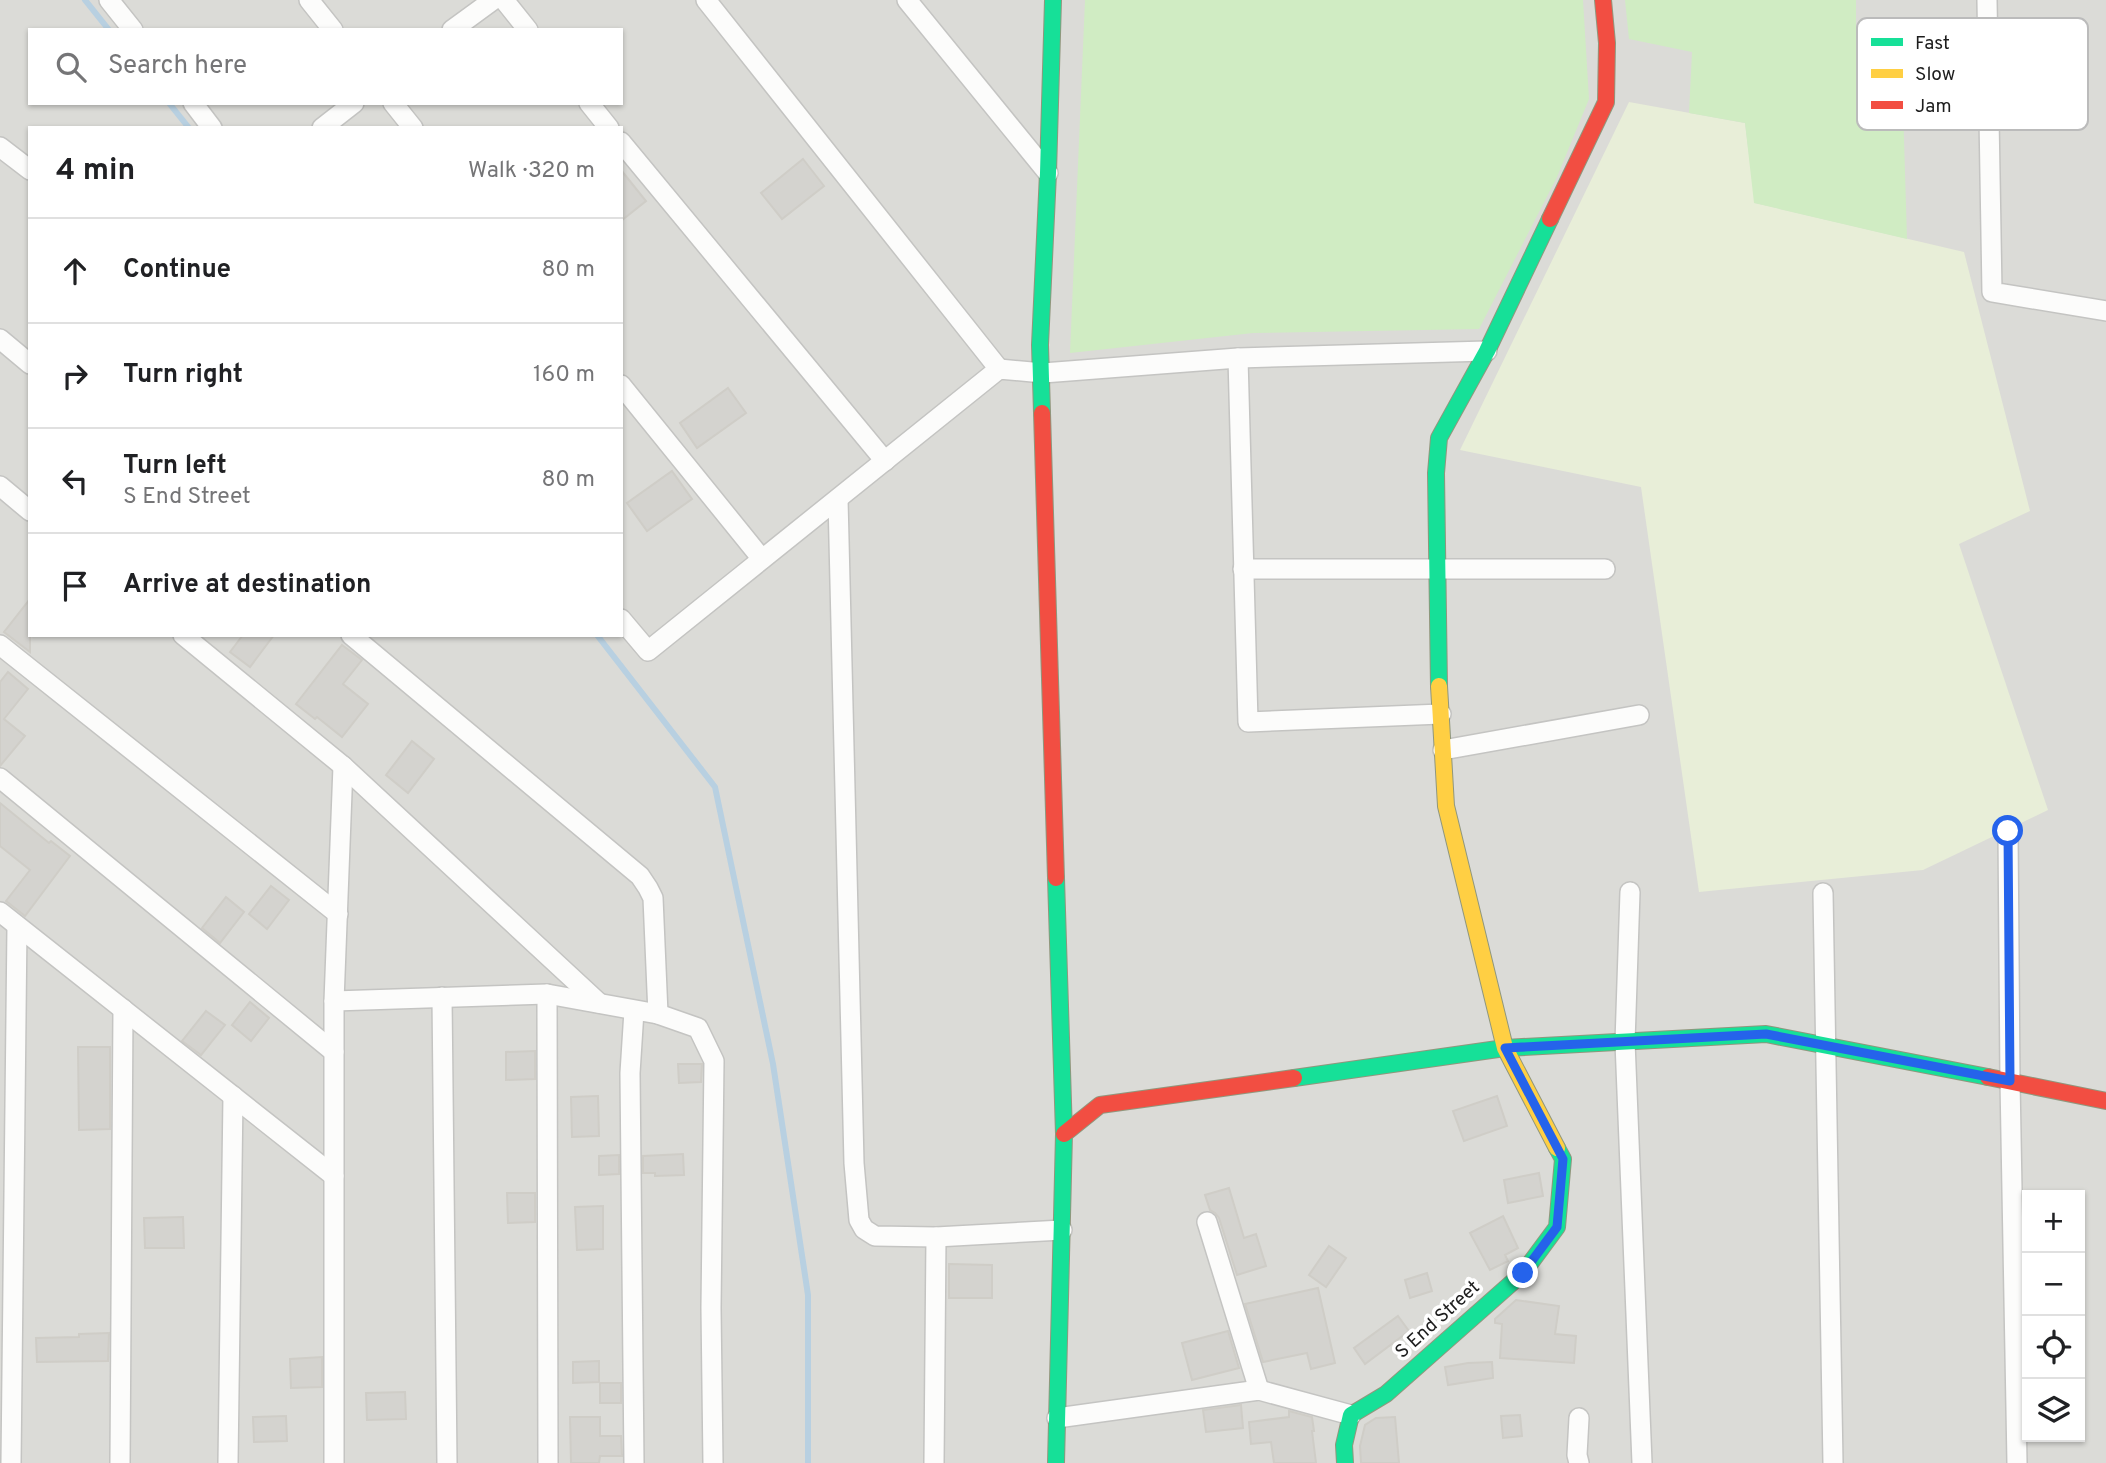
<!DOCTYPE html>
<html lang="en">
<head>
<meta charset="utf-8">
<style>
  body { margin:0; font-family:Overpass,sans-serif; background:#f2f2f2; color:#202124 }
  .controls { position:absolute; right:21px; bottom:21px; display:grid; overflow:hidden; border-radius:0px; box-shadow:0 2px 5px #0004 }
  .controls button { width:63px; height:63px; display:grid; place-items:center; padding:0; border:0; border-bottom:2px solid #e0e0e0; background:#fff; color:#202124; font:35px sans-serif }
  .stop { position:absolute; width:21px; height:21px; margin:-16px; border:5px solid #2563eb; border-radius:50%; background:#fff }
  .stop.end { background:#2563eb; border-color:#fff; box-shadow:0 2px 7px #0008 }
  .list { margin:0; padding:0; list-style:none }
  h2 { display:flex; justify-content:space-between; align-items:center; height:91px; margin:0; padding:0 28px; font-size:30px }
  h2 small { font-size:23px; font-weight:400; color:#757577 }
  .list li { display:grid; grid-template-columns:46px 1fr auto; gap:21px; align-items:center; box-sizing:border-box; height:105px; padding:0 28px; border-top:2px solid #e0e0e0 }
  .list b { display:block; font-size:26px; white-space:nowrap }
  .list p { margin:0; font-size:23px; white-space:nowrap; color:#757577 }
  .list em { font-size:23px; font-style:normal; color:#757577 }
  .icon { flex:none; width:38px; height:38px; fill:none; stroke:currentColor; stroke-width:2; stroke-linecap:round; stroke-linejoin:round }
  .map { position:relative; flex:none; width:2106px; height:1463px; overflow:hidden }
  .search { position:absolute; background:#fff; box-shadow:0 2px 5px #0004; left:28px; top:28px; width:595px; height:77px; display:flex; align-items:center; gap:18px; box-sizing:border-box; padding:0 24px; border-radius:0px; color:#757577; font-size:26px }
  .panel { position:absolute; background:#fff; box-shadow:0 2px 5px #0004; left:28px; top:126px; width:595px; height:511px; border-radius:0px }
  .map>svg:first-child { display:block }
  .residential { fill:#dbdbd7; fill-rule:evenodd }
  .farmland { fill:#e8eed8 }
  .grass { fill:#d0ecc3 }
  .lines { fill:none; stroke-linecap:round; stroke-linejoin:round }
  .stream { stroke:#b8d0e1; stroke-width:6 }
  .building { fill:#d4d3cf; stroke:#cfcdc7; stroke-width:2 }
  .street-casing { stroke:#c4c4c2; stroke-width:22 }
  .fast-casing { stroke:#90977d; stroke-width:18 }
  .slow-casing { stroke:#90977d; stroke-width:18 }
  .jam-casing { stroke:#90977d; stroke-width:18 }
  .street { stroke:#fcfcfb; stroke-width:19 }
  .fast { stroke:#16e098; stroke-width:16 }
  .slow { stroke:#ffcf43; stroke-width:16 }
  .jam { stroke:#f24e42; stroke-width:16 }
  .route { stroke:#2563eb; stroke-width:9 }
  .labels { text-anchor:middle; dominant-baseline:central; stroke-width:7; stroke-linejoin:round; paint-order:stroke }
  .street-label { font-size:19px; fill:#1d1d1d; stroke:#fff }
  .key { fill:#fff; stroke:#bbb; stroke-width:2 }
  .key-label { font-size:19px; fill:#1d1d1d }
</style>
</head>
<body>
<div class="map">
<svg width="2106" height="1463" viewBox="0 0 2106 1463">
  <rect width="100%" height="100%" fill="#ecece6"/>
  <path class="residential" d="M0,0h2106v1463h-2106zM30,30h591v73h-591zM30,128h591v507h-591zM2027,1195h53v242h-53z"/>
  <polygon class="farmland" points="1629,102 1745,123 1755,203 1964,252 2030,511 1959,544 2048,810 1923,870 1699,892 1641,487 1460,450"/>
  <g class="grass">
    <polygon points="1085,0 1583,0 1589,99 1557,177 1479,329 1253,333 1070,353"/>
    <polygon points="1625,0 1856,0 1856,34 1901,39 1907,239 1754,203 1745,123 1689,113 1692,52 1629,39"/>
  </g>
  <g class="lines">
    <g class="stream">
      <polyline points="85,0 109,30"/>
      <polyline points="169,103 189,128"/>
      <polyline points="597,635 715,787 773,1064 808,1295 808,1463"/>
    </g>
  </g>
  <g class="building">
    <polygon points="803,159 824,186 782,219 761,193"/>
    <polygon points="621,170 646,201 621,221"/>
    <polygon points="728,388 746,413 697,448 680,423"/>
    <polygon points="672,471 692,499 647,531 627,503"/>
    <polygon points="30,599 30,652 4,632"/>
    <polygon points="243,635 274,635 250,667 230,652"/>
    <polygon points="342,645 362,660 343,684 368,704 342,737 317,717 315,719 296,704"/>
    <polygon points="8,672 28,689 4,719 25,736 0,766 0,682"/>
    <polygon points="412,741 434,759 408,793 386,775"/>
    <polygon points="0,803 49,843 51,841 70,856 25,916 6,901 30,870 0,846"/>
    <polygon points="271,886 289,900 267,929 249,914"/>
    <polygon points="226,897 244,912 220,943 202,928"/>
    <polygon points="250,1002 269,1018 251,1041 232,1025"/>
    <polygon points="206,1011 225,1025 201,1055 182,1041"/>
    <polygon points="78,1047 110,1047 110,1129 79,1130"/>
    <polygon points="535,1051 535,1079 506,1080 506,1052"/>
    <polygon points="678,1064 702,1064 701,1082 679,1083"/>
    <polygon points="598,1096 599,1136 572,1137 571,1097"/>
    <polygon points="1497,1096 1507,1126 1464,1141 1453,1111"/>
    <polygon points="683,1154 684,1175 655,1176 655,1173 643,1173 643,1156"/>
    <polygon points="619,1155 619,1174 599,1175 599,1156"/>
    <polygon points="1539,1173 1543,1196 1508,1203 1504,1180"/>
    <polygon points="1229,1188 1244,1238 1256,1234 1266,1266 1237,1275 1219,1218 1215,1213 1210,1210 1205,1195"/>
    <polygon points="507,1193 535,1193 535,1222 508,1223"/>
    <polygon points="603,1206 603,1249 577,1250 575,1207"/>
    <polygon points="1503,1216 1518,1248 1505,1255 1508,1261 1490,1270 1470,1233"/>
    <polygon points="183,1217 184,1248 145,1248 144,1218"/>
    <polygon points="1329,1246 1346,1258 1326,1287 1309,1275"/>
    <polygon points="949,1264 992,1265 992,1298 949,1298"/>
    <polygon points="1427,1273 1432,1291 1410,1298 1405,1280"/>
    <polygon points="1318,1288 1335,1363 1311,1369 1307,1353 1263,1362 1245,1304"/>
    <polygon points="1516,1300 1559,1306 1555,1334 1576,1336 1574,1363 1500,1358 1502,1324 1495,1323 1495,1319"/>
    <polygon points="1398,1316 1409,1331 1365,1364 1354,1348"/>
    <polygon points="1228,1331 1239,1368 1192,1380 1182,1343"/>
    <polygon points="109,1333 108,1361 37,1362 36,1338 79,1337 79,1334"/>
    <polygon points="322,1357 322,1387 291,1388 290,1359"/>
    <polygon points="599,1361 599,1382 573,1383 573,1362"/>
    <polygon points="1492,1362 1493,1378 1448,1385 1445,1367 1468,1363"/>
    <rect x="600" y="1383" width="21" height="20"/>
    <polygon points="405,1392 406,1419 367,1420 366,1393"/>
    <polygon points="1241,1405 1243,1428 1206,1432 1203,1410"/>
    <polygon points="1289,1411 1312,1417 1314,1431 1312,1431 1316,1463 1274,1463 1271,1442 1251,1444 1249,1422 1289,1417"/>
    <polygon points="1520,1415 1522,1436 1503,1438 1501,1416"/>
    <polygon points="286,1416 287,1441 254,1442 253,1417"/>
    <polygon points="570,1417 600,1417 600,1436 621,1436 622,1456 600,1456 599,1463 571,1463"/>
    <polygon points="1395,1417 1399,1463 1361,1463 1360,1446 1365,1425 1376,1418"/>
  </g>
  <g class="lines">
    <g class="street-casing">
      <g id="street">
        <polyline points="109,0 133,30"/>
        <polyline points="309,0 333,30"/>
        <polyline points="504,0 528,30"/>
        <polyline points="706,0 999,369"/>
        <polyline points="907,0 1048,173"/>
        <polyline points="1987,0 1992,292 2106,311"/>
        <polyline points="452,30 493,0"/>
        <polyline points="193,103 212,128"/>
        <polyline points="393,103 413,128"/>
        <polyline points="589,103 609,128"/>
        <polyline points="322,128 354,103"/>
        <polyline points="621,142 885,461"/>
        <polyline points="0,147 30,170"/>
        <polyline points="0,339 30,364"/>
        <polyline points="1238,358 1248,722 1441,714"/>
        <polyline points="621,385 762,559"/>
        <polyline points="0,486 30,511"/>
        <polyline points="838,499 854,1163 859,1220 864,1229 875,1236 936,1237 1062,1230"/>
        <polyline points="1243,569 1605,569"/>
        <polyline points="621,619 648,651 999,369 1043,373 1238,358 1487,351"/>
        <polyline points="183,635 343,766 599,1003"/>
        <polyline points="351,635 640,876 648,888 653,898 658,1014"/>
        <polyline points="0,645 338,914"/>
        <polyline points="1443,750 1639,715"/>
        <polyline points="0,778 334,1052"/>
        <polyline points="2008,831 2010,1081 2017,1463"/>
        <polyline points="1630,892 1625,1042 1642,1463"/>
        <polyline points="1823,893 1833,1463"/>
        <polyline points="0,912 334,1176"/>
        <polyline points="547,994 548,1463"/>
        <polyline points="442,997 447,1463"/>
        <polyline points="334,1001 547,994 658,1014 698,1028 714,1061 711,1308 713,1463"/>
        <polyline points="1207,1222 1259,1390"/>
        <polyline points="1057,1418 1259,1390 1351,1415"/>
        <polyline points="1579,1418 1577,1455 1579,1463"/>
        <polyline points="11,1463 17,926"/>
        <polyline points="120,1463 123,1009"/>
        <polyline points="228,1463 233,1096"/>
        <polyline points="334,1463 334,1001 343,766"/>
        <polyline points="634,1463 630,1073 634,1011"/>
        <polyline points="934,1463 936,1237"/>
      </g>
    </g>
    <g class="fast-casing">
      <g id="fast">
        <polyline points="1042,413 1040,345 1048,173 1053,0"/>
        <polyline points="1439,686 1436,473 1439,438 1487,351 1550,219"/>
        <polyline points="1294,1078 1505,1048 1766,1034 1988,1077"/>
        <polyline points="1056,1463 1064,1134 1056,878"/>
        <polyline points="1345,1463 1344,1445 1351,1415 1386,1394 1523,1273 1557,1227 1563,1159 1557,1148"/>
      </g>
    </g>
    <g class="slow-casing">
      <polyline id="slow" points="1439,686 1446,806 1505,1048 1557,1148"/>
    </g>
    <g class="jam-casing">
      <g id="jam">
        <polyline points="1550,219 1606,102 1607,43 1603,0"/>
        <polyline points="1042,413 1056,878"/>
        <polyline points="1988,1077 2106,1101"/>
        <polyline points="1064,1134 1100,1105 1294,1078"/>
      </g>
    </g>
    <use href="#street" class="street"/>
    <use href="#fast" class="fast"/>
    <use href="#slow" class="slow"/>
    <use href="#jam" class="jam"/>
  </g>
  <g class="lines">
    <polyline class="route" points="1523,1273 1557,1227 1563,1159 1505,1048 1766,1034 2010,1081 2008,831"/>
  </g>
  <g class="labels">
    <g class="street-label">
      <text transform="translate(1438 1320) rotate(-42)">S End Street</text>
    </g>
  </g>
  <rect x="1857" y="18" width="231" height="112" rx="10" class="key"/>
  <rect x="1871" y="38" width="32" height="8" fill="#16e098"/>
  <rect x="1871" y="69" width="32" height="9" fill="#ffcf43"/>
  <rect x="1871" y="101" width="32" height="8" fill="#f24e42"/>
  <g class="key-label">
    <text x="1915" y="49">Fast</text>
    <text x="1915" y="80">Slow</text>
    <text x="1915" y="112">Jam</text>
  </g>
</svg>
<div class="controls">
<button>+</button>
<button>−</button>
<button><svg class="icon" aria-label="locate" viewBox="0 0 24 24"><circle cx="12" cy="12" r="6"/><path d="M12 2v4M12 18v4M2 12h4M18 12h4"/></svg></button>
<button><svg class="icon" aria-label="layers" viewBox="0 0 24 24"><path d="M12 4l9 5-9 5-9-5zM3 14l9 5 9-5"/></svg></button>
</div>
<div class="stop" style="left:2008px;top:831px"></div>
<div class="stop end" style="left:1523px;top:1273px"></div>
<div class="search"><svg class="icon" aria-label="search" viewBox="0 0 24 24"><circle cx="10" cy="10" r="6"/><path d="M15 15l6 6"/></svg>Search here</div>
<section class="panel">
<h2>4 min<small>Walk · 320 m</small></h2>
<ul class="list">
<li><svg class="icon" aria-label="ahead" viewBox="0 0 24 24"><path d="M12 20V5M6 11l6-6 6 6"/></svg><div><b>Continue</b></div><em>80 m</em></li>
<li><svg class="icon" aria-label="right" viewBox="0 0 24 24"><path d="M7 20v-9h11M14 6l5 5-5 5"/></svg><div><b>Turn right</b></div><em>160 m</em></li>
<li><svg class="icon" aria-label="left" viewBox="0 0 24 24"><path d="M17 20v-9H6M10 6l-5 5 5 5"/></svg><div><b>Turn left</b><p>S End Street</p></div><em>80 m</em></li>
<li><svg class="icon" aria-label="arrive" viewBox="0 0 24 24"><path d="M6 21V4h12l-3 4 3 4H6"/></svg><div><b>Arrive at destination</b></div></li>
</ul>
</section>
</div>
</body>
</html>
